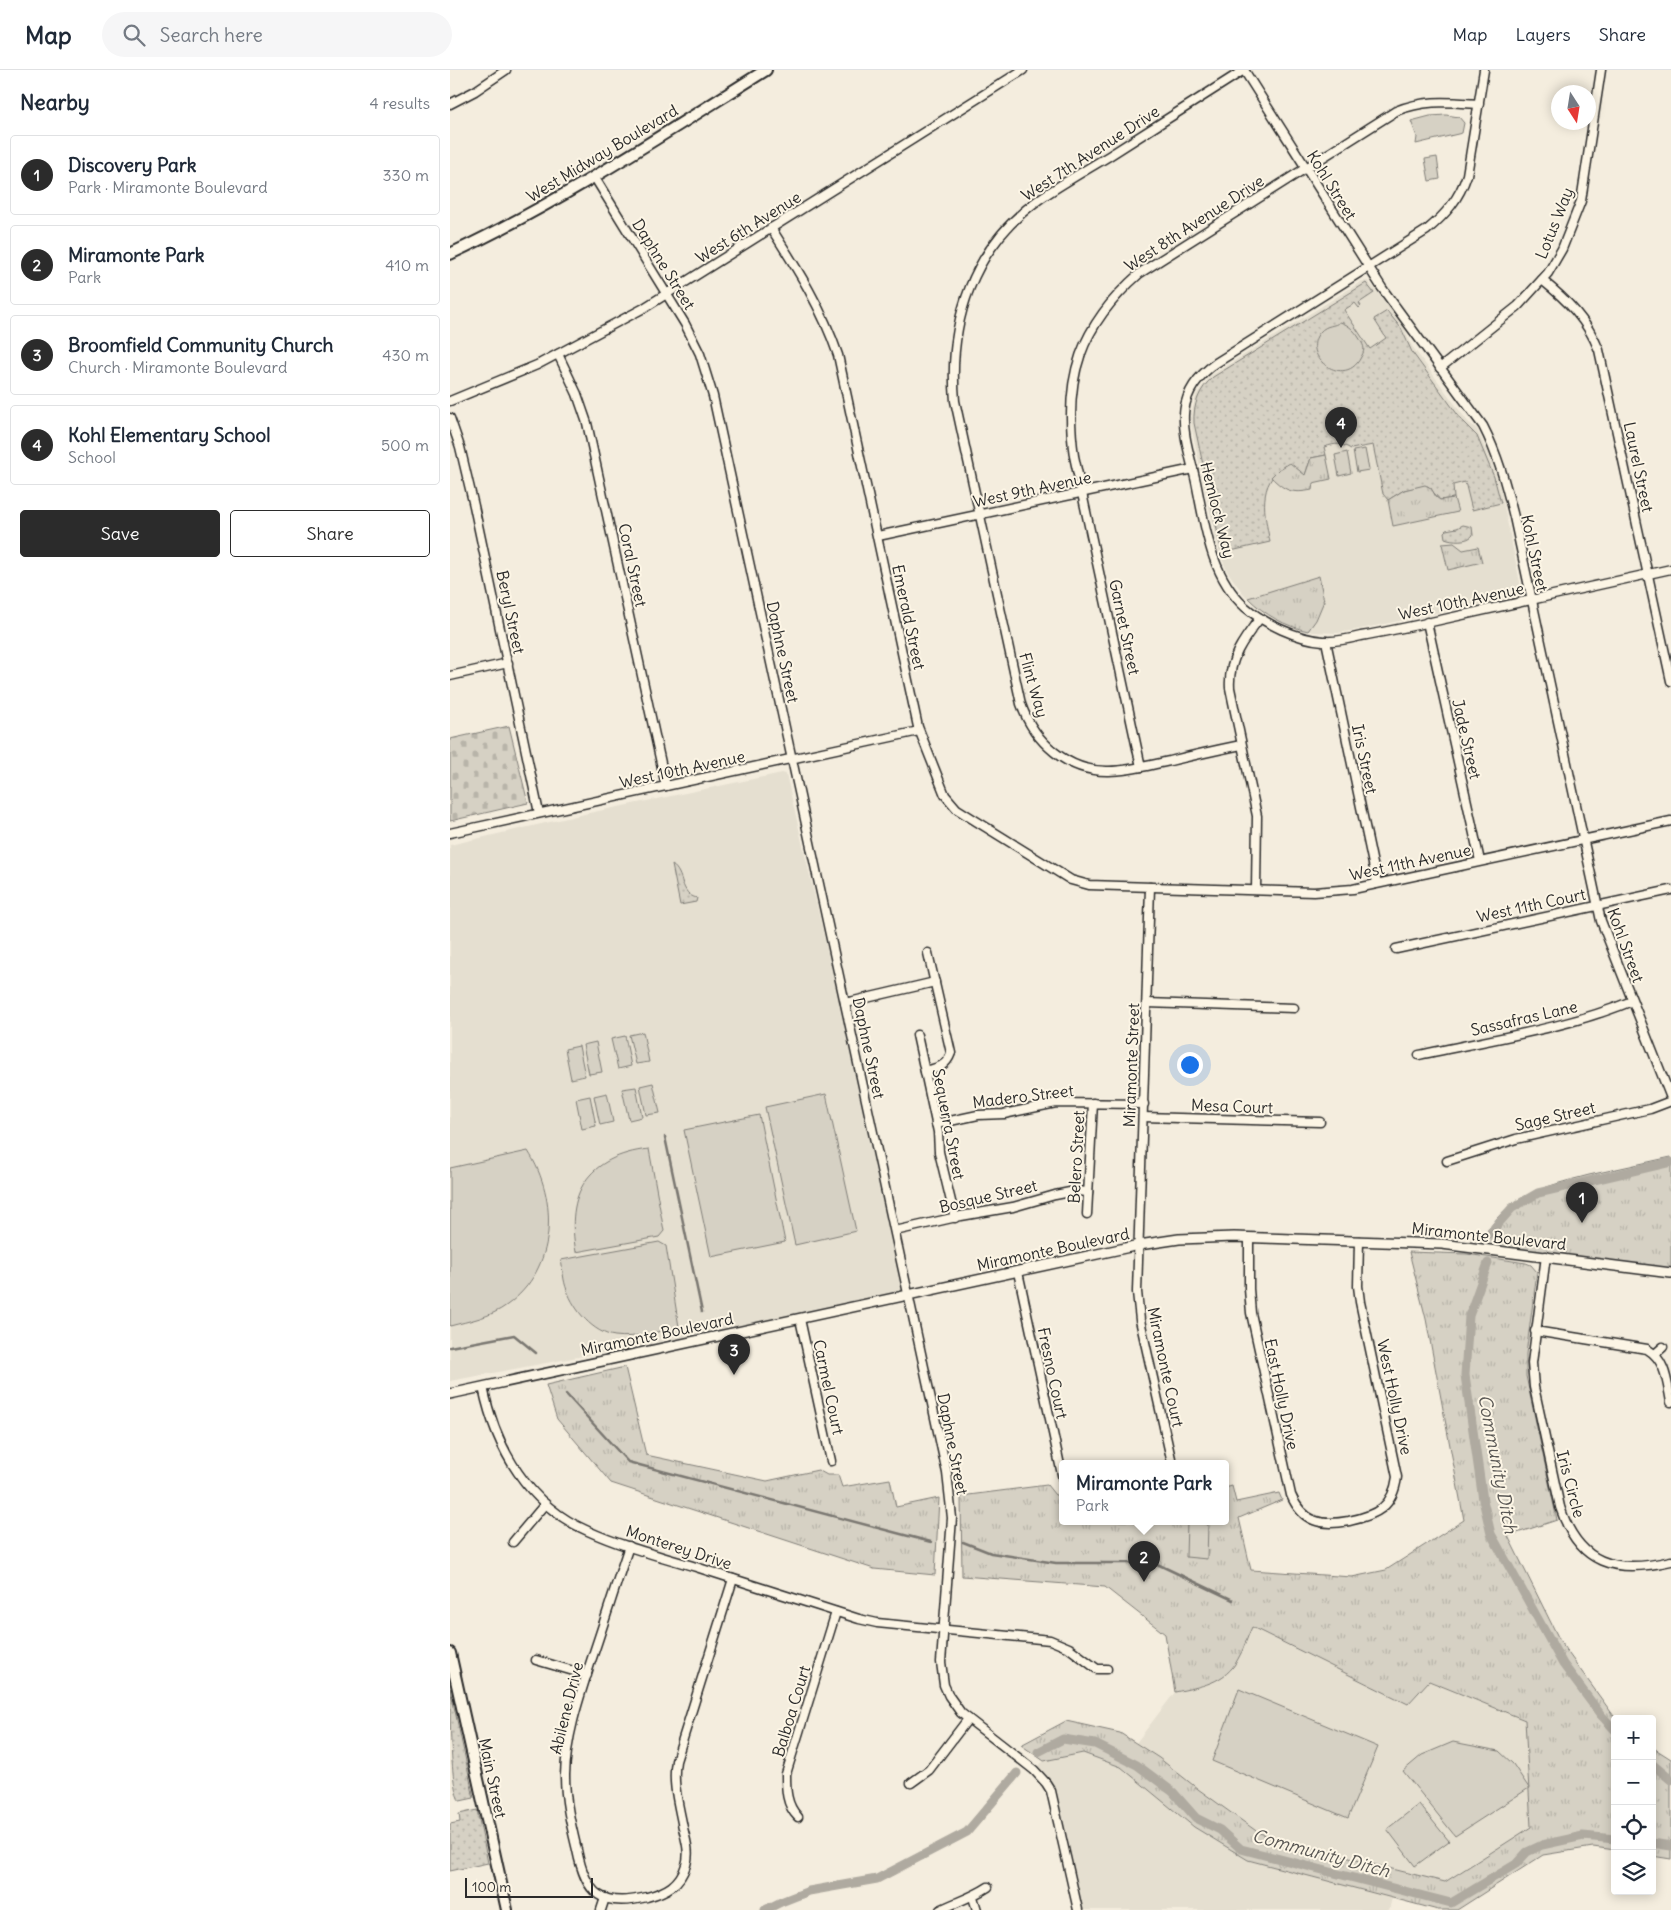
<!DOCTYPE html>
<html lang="en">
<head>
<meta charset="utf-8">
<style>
  body { margin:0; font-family:Delius,sans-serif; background:#f6f6f7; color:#1f2937 }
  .controls { position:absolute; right:15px; bottom:15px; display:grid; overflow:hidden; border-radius:5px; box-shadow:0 2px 12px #0003 }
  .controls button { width:45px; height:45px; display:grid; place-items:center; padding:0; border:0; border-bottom:1px solid #e0e1e3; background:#fff; color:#1f2937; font:25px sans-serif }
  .compass { position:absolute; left:1101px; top:15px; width:45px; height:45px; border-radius:50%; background:#fff; box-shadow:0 2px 12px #0003; rotate:168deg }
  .scale { position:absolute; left:15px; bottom:12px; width:128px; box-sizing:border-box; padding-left:5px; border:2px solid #2b2b2b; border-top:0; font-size:14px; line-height:18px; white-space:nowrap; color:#2b2b2b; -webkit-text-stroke:4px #fcf5e5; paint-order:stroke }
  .you { position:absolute; left:739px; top:994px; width:18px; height:18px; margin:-12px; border:4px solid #fff; border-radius:50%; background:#1a73e8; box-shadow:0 0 0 8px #1a73e833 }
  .badge { display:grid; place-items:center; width:32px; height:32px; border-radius:50%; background:#2b2b2b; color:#fff; font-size:16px; font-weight:700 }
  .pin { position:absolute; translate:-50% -41px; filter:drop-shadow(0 1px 2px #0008) }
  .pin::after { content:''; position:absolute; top:26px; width:18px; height:15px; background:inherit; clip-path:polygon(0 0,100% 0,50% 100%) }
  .popup { position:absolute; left:609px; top:1390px; width:170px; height:65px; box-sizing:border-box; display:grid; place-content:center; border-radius:5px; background:#fff; filter:drop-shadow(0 1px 4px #0005); font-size:16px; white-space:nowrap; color:#747a83 }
  .popup b { font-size:19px; color:#1f2937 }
  .popup::after { content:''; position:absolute; left:50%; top:100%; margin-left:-10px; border:10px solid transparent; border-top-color:#fff }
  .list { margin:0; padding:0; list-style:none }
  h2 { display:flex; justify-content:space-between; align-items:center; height:65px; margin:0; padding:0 20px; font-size:21px }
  h2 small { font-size:16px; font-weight:400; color:#747a83 }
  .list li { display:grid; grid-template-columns:32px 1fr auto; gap:15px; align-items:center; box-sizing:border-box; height:80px; margin:0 10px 10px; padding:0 10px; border:1px solid #e0e1e3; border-radius:5px }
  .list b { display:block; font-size:19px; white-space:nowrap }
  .list p { margin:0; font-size:16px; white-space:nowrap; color:#747a83 }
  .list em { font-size:16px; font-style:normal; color:#747a83 }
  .actions { display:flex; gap:10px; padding:15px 20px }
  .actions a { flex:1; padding:11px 0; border:1px solid #2b2b2b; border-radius:5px; text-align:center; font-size:18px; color:#2b2b2b }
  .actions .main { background:#2b2b2b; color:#fff }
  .icon { flex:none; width:28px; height:28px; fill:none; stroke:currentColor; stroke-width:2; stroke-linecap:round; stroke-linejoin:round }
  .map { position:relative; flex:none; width:1221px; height:1840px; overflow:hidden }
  header { display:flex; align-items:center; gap:30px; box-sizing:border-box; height:70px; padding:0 25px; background:#fff; border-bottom:1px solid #e0e1e3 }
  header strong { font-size:24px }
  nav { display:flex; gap:28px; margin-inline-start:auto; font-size:18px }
  .search { width:350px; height:45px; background:#f6f6f7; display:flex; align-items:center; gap:12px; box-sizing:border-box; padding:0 18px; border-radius:28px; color:#747a83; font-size:19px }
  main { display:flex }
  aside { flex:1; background:#fff }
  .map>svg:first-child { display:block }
  .built { fill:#e5dfd0 }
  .grass { fill:url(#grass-dots); stroke:#807e78 }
  .cemetery { fill:url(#cemetery-stones); stroke:#807e78 }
  .park { fill:url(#park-tufts); stroke:#807e78 }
  .garden { fill:#d6d1c4; stroke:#807e78 }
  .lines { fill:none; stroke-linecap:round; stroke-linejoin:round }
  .stream { stroke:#7a7771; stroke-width:2.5 }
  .canal { stroke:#afaaa0; stroke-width:9 }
  .minor-casing { stroke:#2b2b2b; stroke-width:11 }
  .tertiary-casing { stroke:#2b2b2b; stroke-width:12 }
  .secondary-casing { stroke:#2b2b2b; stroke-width:14 }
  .minor { stroke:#fcf5e5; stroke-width:8 }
  .tertiary { stroke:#fcf5e5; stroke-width:9 }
  .secondary { stroke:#fcf5e5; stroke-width:10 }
  .labels { text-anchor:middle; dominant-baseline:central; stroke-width:4; stroke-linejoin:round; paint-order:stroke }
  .street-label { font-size:16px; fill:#2b2b2b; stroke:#fcf5e5 }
  .water-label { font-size:18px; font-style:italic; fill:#595754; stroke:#fcf5e5 }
</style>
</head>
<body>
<header>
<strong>Map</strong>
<div class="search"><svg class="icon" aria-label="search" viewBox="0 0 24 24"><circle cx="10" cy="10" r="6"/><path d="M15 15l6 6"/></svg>Search here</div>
<nav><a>Map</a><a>Layers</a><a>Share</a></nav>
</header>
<main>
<aside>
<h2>Nearby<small>4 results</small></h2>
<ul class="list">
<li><span class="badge">1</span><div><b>Discovery Park</b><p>Park · Miramonte Boulevard</p></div><em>330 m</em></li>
<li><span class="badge">2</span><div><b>Miramonte Park</b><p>Park</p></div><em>410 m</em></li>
<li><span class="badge">3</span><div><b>Broomfield Community Church</b><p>Church · Miramonte Boulevard</p></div><em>430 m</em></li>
<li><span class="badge">4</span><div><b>Kohl Elementary School</b><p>School</p></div><em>500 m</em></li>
</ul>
<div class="actions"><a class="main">Save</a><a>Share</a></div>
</aside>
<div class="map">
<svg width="1221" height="1840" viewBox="0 0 1221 1840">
  <defs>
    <pattern id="grass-dots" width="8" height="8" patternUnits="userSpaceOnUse" patternTransform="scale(1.25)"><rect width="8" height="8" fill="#d6d1c4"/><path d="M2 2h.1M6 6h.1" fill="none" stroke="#b8b4a9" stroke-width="1.8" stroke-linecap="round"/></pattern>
    <pattern id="cemetery-stones" width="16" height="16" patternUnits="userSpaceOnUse" patternTransform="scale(1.25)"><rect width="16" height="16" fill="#d6d1c4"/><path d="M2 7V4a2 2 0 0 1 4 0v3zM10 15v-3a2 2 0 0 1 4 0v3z" fill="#b8b4a9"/></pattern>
    <pattern id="park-tufts" width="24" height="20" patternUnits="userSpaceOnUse" patternTransform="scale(1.25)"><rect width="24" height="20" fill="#d6d1c4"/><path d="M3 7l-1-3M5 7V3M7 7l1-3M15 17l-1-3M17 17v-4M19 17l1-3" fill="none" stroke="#b8b4a9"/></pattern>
  </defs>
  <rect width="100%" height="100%" fill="#f4edde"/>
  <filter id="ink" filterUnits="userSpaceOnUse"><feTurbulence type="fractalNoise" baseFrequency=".02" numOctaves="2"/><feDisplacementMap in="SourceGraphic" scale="10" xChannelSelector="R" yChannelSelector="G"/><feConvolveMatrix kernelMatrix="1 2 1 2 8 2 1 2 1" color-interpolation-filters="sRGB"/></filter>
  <g filter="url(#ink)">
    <g class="built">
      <polygon points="912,211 918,211 920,213 954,257 962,276 1018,352 1027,359 1040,388 1050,417 1072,522 1067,526 906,560 888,563 863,562 843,557 831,552 806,537 792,522 777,501 769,482 741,356 741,345 746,325 760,306"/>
      <polygon points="332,703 336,704 459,1225 0,1311 0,775 139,743"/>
      <polygon points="802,1557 958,1634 978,1611 1075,1650 1081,1757 995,1812 910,1791 809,1763 748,1719 709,1688 686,1673 725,1622 751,1617 787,1591"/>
      <polygon points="633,1683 671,1697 744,1757 798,1790 942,1828 939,1840 628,1840 605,1733 584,1700 594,1691"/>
    </g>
    <g class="grass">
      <path d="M916,213l8,10 -15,10 2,3 -2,2 -4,-5 -11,7 26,39 16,-11 -12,-19 13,-8 14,17 11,24 51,70 14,14 17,41 7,26 -29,7 -7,-28 -12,3 1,13 -14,2 -12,-14 -24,4 -16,10 -5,-6 -10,-49 -22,4c-11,-6 -14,-6 -27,-2l2,8 -15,3 -6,17 -20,-10c-28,20 -21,47 -15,77l-48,11 -28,-130c-1,-18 5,-34 19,-46z"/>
      <path d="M1013,455l9,2 1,8c-5,7 -21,6 -28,3l-1,-6 2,-2 11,-2z"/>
      <path d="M222,795c13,8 7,29 25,33l-1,4 -16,3z"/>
      <path d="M0,1618l24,110 -14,3c-10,-8 -10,-94 -10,-113z"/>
      <polygon points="27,1740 38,1793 0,1801 0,1754 10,1752 9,1744"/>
    </g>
    <polygon class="cemetery" points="59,656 78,733 0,751 0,669"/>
    <g class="park">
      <path d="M876,385l5,24 -18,4 -1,7c-20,4 -27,1 -41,-13l7,-7 12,-7 15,12 6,-17z"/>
      <polygon points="975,415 981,418 986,427 990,430 1004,428 1008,442 943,456 938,430 954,420"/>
      <polygon points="1004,473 1013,480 1028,477 1032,492 998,500 992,474"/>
      <path d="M869,506l5,25 -8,19 -8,11c-23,-5 -43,-16 -60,-33z"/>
      <path d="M1221,1087v116l-190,-26c17,-50 62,-60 108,-72 27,-6 55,-12 82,-18z"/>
      <path d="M959,1182l58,2 59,9 5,2 6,7 -11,82v22l31,144 -49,16 53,107 55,76 -1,131 -22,-3 -50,8 -86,55h-19l-190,-50 -54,-33 -73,-60 -38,-14 -39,8 -23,-16 45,-24 54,12 39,25 39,31 61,44 101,28 85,21 86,-55 -6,-107 -96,-39 -21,23 -156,-77c-5,10 -8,22 -14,32 -12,24 -39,28 -63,33l-10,-58 -60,-47 -143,-11 -1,-80 86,-11 8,10h8v26h162v-33l7,-2 4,16 43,-9 3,7 -43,18 12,52 101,7 34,-7 78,-50 -38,-201z"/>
      <polygon points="175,1297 196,1385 317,1411 368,1400 377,1405 388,1405 392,1417 440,1409 446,1437 489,1428 485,1505 424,1499 161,1413 107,1349 96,1315"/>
      <polygon points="1202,1677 1221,1689 1221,1789 1202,1786"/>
    </g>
    <g class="garden">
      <polygon points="996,45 1009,47 1014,53 1012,63 966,74 967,67 961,51 980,46"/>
      <polygon points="987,87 990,109 979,111 975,89"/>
      <path d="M890,252c10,3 17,11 22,21 3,5 2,9 -1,14 -16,33 -62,-1 -41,-25 7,-8 14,-5 20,-10z"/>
      <polygon points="915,379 919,400 907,402 903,381"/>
      <polygon points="897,382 901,403 889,406 885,385"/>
      <polygon points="193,962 199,992 186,994 179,965"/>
      <polygon points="175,966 181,996 168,999 161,969"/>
      <polygon points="146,972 152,1002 139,1004 133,975"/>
      <polygon points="129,976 135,1006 121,1009 115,979"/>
      <polygon points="203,1013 210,1043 196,1045 190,1016"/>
      <polygon points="186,1017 192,1047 179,1050 172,1019"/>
      <polygon points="157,1023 163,1052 150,1055 144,1026"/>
      <polygon points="376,1024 406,1161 345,1175 315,1037"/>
      <polygon points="140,1026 146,1056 132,1059 126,1029"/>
      <polygon points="309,1045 335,1172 261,1187 234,1060"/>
      <path d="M199,1079l15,82 -5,6 -83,15c-11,-58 11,-96 73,-103z"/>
      <path d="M78,1081c31,49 29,118 -21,154 -16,12 -38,16 -57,21v-158z"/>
      <path d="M209,1172l7,4 13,81c-20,4 -44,12 -64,9 -22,-3 -41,-26 -48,-46 -4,-9 -4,-21 -6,-30z"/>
      <polygon points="737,1452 758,1454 757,1489 736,1487"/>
      <polygon points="789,1619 928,1677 898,1748 762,1691"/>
      <polygon points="1003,1672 1049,1681 1063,1694 1079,1718 1005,1766 953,1701 972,1685"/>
      <polygon points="969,1734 999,1771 965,1796 937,1759"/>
    </g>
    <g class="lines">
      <g class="stream">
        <polyline points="215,1067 252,1242"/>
        <polyline points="0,1277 64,1265 86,1283"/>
        <polyline points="116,1324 178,1392 481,1472"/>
        <polyline points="513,1472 541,1483 606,1493 705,1493 783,1530"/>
      </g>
      <g class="canal">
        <polyline points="1039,1164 1062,1138 1088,1123 1221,1092"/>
        <polyline points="1038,1193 1019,1246 1015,1305 1033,1430 1041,1464 1113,1594 1151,1645 1165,1660"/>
        <polyline points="588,1682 613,1669 645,1674 687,1695 723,1722 746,1748 770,1760 791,1779 1001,1833 1066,1794 1077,1782 1092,1775 1133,1766 1165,1769"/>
        <polyline points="1202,1694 1221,1710"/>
        <polyline points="1202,1773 1221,1776"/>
        <polyline points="315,1840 331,1832 359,1821 427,1809 517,1762 567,1703"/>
      </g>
      <g class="minor-casing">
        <g id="minor">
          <path d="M794,0l138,218 101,138c15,29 23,59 31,91l87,404 70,177"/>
          <path d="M1034,0l-17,105c-8,24 -21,39 -40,55l-211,133c-48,34 -31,71 -20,119 9,43 14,93 49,125 20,17 52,32 78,34 13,1 26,-2 38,-5 23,-4 47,-9 70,-14 80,-18 160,-35 240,-53"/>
          <polyline points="0,34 25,21 56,0"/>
          <polyline points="145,108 235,254 250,284 263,326 497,1403 502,1448 491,1592 494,1615 499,1626 511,1643 584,1700 596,1713 601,1721 628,1840"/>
          <path d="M321,158c27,42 51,80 67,127l80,372 27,68 12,14 19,12 95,59 18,5 225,7 39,-3 318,-68"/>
          <path d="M1092,210c25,20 45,40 57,70l72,331"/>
          <polyline points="108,284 127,324 137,353 216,716"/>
          <polyline points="990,298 1068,236 1098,203 1112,179 1131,131 1151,0"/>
          <polyline points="0,331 87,295 194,238 573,0"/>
          <polyline points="0,348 10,377 24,436 89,743"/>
          <polyline points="428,466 743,399"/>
          <polyline points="977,552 1030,791"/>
          <polyline points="876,571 927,813"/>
          <polyline points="0,606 58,593"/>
          <path d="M791,675c-24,5 -47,10 -71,16 -20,4 -40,10 -61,10 -41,1 -75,-29 -88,-67l-66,-303c-7,-80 18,-155 86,-203 22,-15 45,-28 68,-42 45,-29 90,-57 135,-86"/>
          <path d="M691,697l-67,-311c-11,-78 6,-130 66,-183l256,-162c29,-12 52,-9 83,-7"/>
          <polyline points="0,763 469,661"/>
          <polyline points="700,817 687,1222 690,1250 722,1393"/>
          <path d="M806,820l1,-74 -27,-128c-2,-28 13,-48 30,-70"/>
          <polyline points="946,879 1221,820"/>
          <polyline points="395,933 485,912"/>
          <polyline points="697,933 844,938"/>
          <polyline points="467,965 488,1062 489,1082 505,1148"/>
          <path d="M969,985c72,-16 146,-26 213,-54"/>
          <path d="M475,1001c12,-3 21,-4 26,-18l-23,-100"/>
          <polyline points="693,1047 870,1052"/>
          <polyline points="486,1054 528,1045 554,1044 606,1033 694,1034"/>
          <polyline points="997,1091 1066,1069 1200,1039 1221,1031"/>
          <polyline points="637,1144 643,1033"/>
          <polyline points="445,1161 511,1146 563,1137 605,1125 625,1121 638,1122"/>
          <path d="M799,1168v51l2,24 40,182c12,28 31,31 58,26 28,-6 44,-14 48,-44l-37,-175 -2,-16 1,-45"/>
          <path d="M1096,1186l-14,107 2,24 26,120c19,58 55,67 111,54"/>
          <polyline points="568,1202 613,1409"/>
          <polyline points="350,1249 381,1391"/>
          <path d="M1085,1261l112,18c19,11 20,33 24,53"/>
          <polyline points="1205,1284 1213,1277"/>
          <path d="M33,1317c13,62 45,118 105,144 35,16 72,25 108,36 55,18 109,35 163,52l18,4 173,17 19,8 28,21h10"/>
          <polyline points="63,1472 95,1434"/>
          <path d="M179,1476c-13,38 -25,77 -38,115 -12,37 -25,75 -26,114 0,26 6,50 12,75 9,45 24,58 70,47 19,-5 33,-12 39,-32 4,-12 0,-25 -3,-37 -4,-22 -11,-44 -7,-67l57,-182"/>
          <polyline points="86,1590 137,1605"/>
          <polyline points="461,1713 479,1700 518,1649"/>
          <path d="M348,1747c-12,-12 -12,-28 -12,-43l50,-162"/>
          <polyline points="523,1827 527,1840"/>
          <polyline points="151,1840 155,1828"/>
          <path d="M490,1840c16,-8 33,-13 48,-23"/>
        </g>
      </g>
      <g class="tertiary-casing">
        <polyline id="tertiary" points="0,1324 689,1175 729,1169 784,1167 992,1174 1221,1203"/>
      </g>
      <g class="secondary-casing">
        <g id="secondary">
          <path d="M0,184c111,-52 212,-119 316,-184"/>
          <polyline points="0,1583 57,1840"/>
        </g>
      </g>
      <use href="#minor" class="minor"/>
      <use href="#tertiary" class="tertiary"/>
      <use href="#secondary" class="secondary"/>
    </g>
  </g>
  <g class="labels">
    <g class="street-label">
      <text transform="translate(152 83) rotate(-31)">West Midway Boulevard</text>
      <text transform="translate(640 83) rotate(-33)">West 7th Avenue Drive</text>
      <text transform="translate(882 115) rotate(58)">Kohl Street</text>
      <text transform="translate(744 153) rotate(-33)">West 8th Avenue Drive</text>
      <text transform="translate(1104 153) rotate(-68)">Lotus Way</text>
      <text transform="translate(298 157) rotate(-32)">West 6th Avenue</text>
      <text transform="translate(214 194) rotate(58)">Daphne Street</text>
      <text transform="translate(1189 397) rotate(78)">Laurel Street</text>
      <text transform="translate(582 419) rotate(-12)">West 9th Avenue</text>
      <text transform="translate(768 440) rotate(76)">Hemlock Way</text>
      <text transform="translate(1085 483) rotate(78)">Kohl Street</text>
      <text transform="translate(183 495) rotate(78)">Coral Street</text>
      <text transform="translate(1011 531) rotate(-12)">West 10th Avenue</text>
      <text transform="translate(61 542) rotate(78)">Beryl Street</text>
      <text transform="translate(459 547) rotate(78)">Emerald Street</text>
      <text transform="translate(675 557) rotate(78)">Garnet Street</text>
      <text transform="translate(333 582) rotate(78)">Daphne Street</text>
      <text transform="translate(584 615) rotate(74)">Flint Way</text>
      <text transform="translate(1017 669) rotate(77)">Jade Street</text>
      <text transform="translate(915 689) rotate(78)">Iris Street</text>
      <text transform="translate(232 699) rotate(-12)">West 10th Avenue</text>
      <text transform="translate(960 792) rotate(-12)">West 11th Avenue</text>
      <text transform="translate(1081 835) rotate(-12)">West 11th Court</text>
      <text transform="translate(1176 875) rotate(70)">Kohl Street</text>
      <text transform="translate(1074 948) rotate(-13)">Sassafras Lane</text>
      <text transform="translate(419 978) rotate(78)">Daphne Street</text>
      <text transform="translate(681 995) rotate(-88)">Miramonte Street</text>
      <text transform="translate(573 1026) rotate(-7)">Madero Street</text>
      <text transform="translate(782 1036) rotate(2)">Mesa Court</text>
      <text transform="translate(1105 1046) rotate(-13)">Sage Street</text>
      <text transform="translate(499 1054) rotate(79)">Sequerra Street</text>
      <text transform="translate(626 1087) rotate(-87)">Belero Street</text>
      <text transform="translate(538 1126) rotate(-13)">Bosque Street</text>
      <text transform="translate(1039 1166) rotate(6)">Miramonte Boulevard</text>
      <text transform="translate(603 1179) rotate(-12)">Miramonte Boulevard</text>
      <text transform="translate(207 1264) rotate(-12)">Miramonte Boulevard</text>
      <text transform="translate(716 1297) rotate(78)">Miramonte Court</text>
      <text transform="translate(603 1303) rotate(78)">Fresno Court</text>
      <text transform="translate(379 1317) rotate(78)">Carmel Court</text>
      <text transform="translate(832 1324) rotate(78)">East Holly Drive</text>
      <text transform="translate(945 1327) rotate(78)">West Holly Drive</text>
      <text transform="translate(503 1374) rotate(79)">Daphne Street</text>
      <text transform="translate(1121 1414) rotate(75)">Iris Circle</text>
      <text transform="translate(229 1477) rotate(18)">Monterey Drive</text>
      <text transform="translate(116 1638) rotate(-76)">Abilene Drive</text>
      <text transform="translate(341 1641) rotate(-73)">Balboa Court</text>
      <text transform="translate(43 1708) rotate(78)">Main Street</text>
    </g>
    <g class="water-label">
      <text transform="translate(1048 1394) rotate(79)">Community Ditch</text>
      <text transform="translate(871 1783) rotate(15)">Community Ditch</text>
    </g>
  </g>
</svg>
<div class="controls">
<button>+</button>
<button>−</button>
<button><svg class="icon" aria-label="locate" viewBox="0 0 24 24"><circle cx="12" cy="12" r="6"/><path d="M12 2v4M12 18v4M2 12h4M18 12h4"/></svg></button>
<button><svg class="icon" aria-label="layers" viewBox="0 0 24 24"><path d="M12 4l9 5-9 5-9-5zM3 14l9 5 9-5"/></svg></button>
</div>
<svg class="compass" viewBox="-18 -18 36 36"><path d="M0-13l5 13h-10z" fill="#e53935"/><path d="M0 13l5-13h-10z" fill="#747a83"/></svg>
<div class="scale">100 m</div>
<div class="you"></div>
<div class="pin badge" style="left:1132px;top:1153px">1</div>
<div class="pin badge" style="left:694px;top:1512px">2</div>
<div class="popup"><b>Miramonte Park</b>Park</div>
<div class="pin badge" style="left:284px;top:1305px">3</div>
<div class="pin badge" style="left:891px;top:378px">4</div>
</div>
</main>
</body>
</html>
